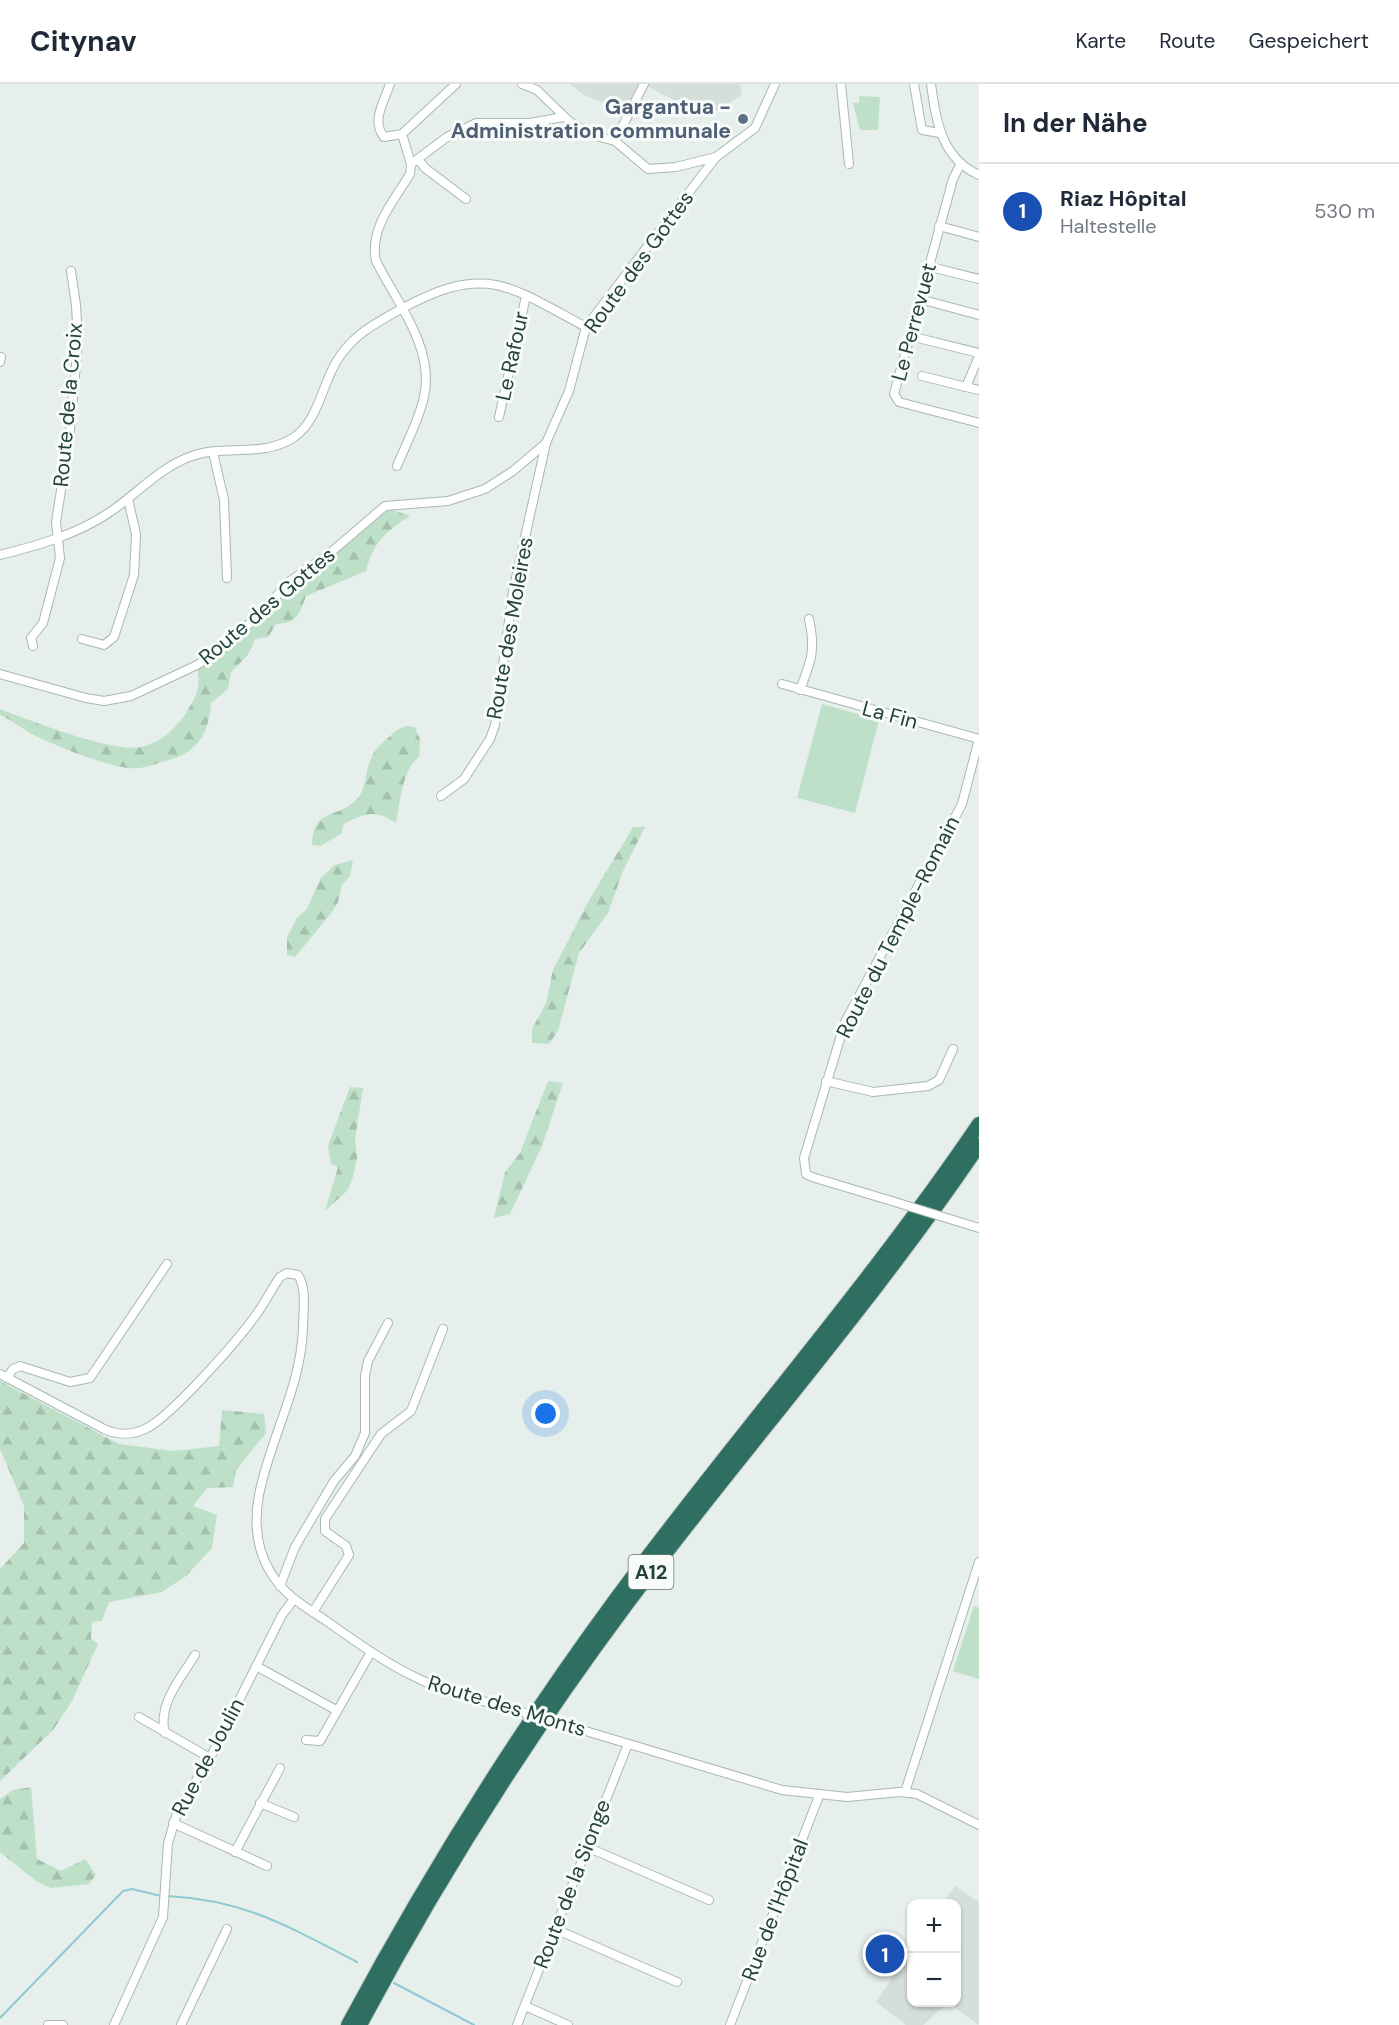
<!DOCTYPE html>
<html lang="de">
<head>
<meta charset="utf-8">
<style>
  body { margin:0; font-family:"DM Sans",sans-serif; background:#f6f6f7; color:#1f2937 }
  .controls { position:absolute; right:18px; bottom:18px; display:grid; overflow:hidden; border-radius:12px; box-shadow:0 2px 4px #0004 }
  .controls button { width:54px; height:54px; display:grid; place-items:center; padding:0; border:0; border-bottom:2px solid #e0e1e3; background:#fff; color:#1f2937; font:30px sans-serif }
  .you { position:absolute; left:546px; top:1330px; width:21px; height:21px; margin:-15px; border:4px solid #fff; border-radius:50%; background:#1a73e8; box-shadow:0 0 0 9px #1a73e833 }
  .badge { display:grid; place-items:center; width:39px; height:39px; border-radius:50%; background:#111827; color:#fff; font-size:20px; font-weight:700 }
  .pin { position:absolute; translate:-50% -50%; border:3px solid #fff; box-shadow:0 2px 6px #0006 }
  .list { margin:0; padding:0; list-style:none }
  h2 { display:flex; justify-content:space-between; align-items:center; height:78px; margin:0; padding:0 24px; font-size:26px }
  h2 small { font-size:20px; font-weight:400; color:#747a83 }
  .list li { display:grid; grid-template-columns:39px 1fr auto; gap:18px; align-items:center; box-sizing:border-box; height:96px; padding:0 24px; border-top:2px solid #e0e1e3 }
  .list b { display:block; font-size:22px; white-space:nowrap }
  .list p { margin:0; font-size:20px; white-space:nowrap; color:#747a83 }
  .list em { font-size:20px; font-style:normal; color:#747a83 }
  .map { position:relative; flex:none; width:979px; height:1941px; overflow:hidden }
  header { display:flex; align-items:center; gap:36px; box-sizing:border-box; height:84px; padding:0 30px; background:#fff; border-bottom:2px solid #e0e1e3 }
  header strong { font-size:28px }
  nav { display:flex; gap:33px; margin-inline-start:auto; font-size:21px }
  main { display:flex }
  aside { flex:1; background:#fff }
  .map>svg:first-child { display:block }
  .built { fill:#d4dfda }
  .forest { fill:url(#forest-firs) }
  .park { fill:#bfe0c8 }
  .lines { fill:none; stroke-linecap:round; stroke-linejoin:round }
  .stream { stroke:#8ec9d4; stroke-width:2 }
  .minor-casing { stroke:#a8b8b2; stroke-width:10 }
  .motorway-casing { stroke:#c2cac8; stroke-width:16 }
  .minor { stroke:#fff; stroke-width:8 }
  .motorway { stroke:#2f6f62; stroke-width:14 }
  .minor-bridge-casing { stroke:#a8b8b2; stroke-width:10; stroke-linecap:butt }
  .minor-bridge { stroke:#fff; stroke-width:8 }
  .service-dot { fill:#5c6f8a; stroke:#f7fbf9; stroke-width:2 }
  .labels { text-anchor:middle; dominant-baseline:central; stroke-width:6; stroke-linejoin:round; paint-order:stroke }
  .shield { fill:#f7fbf9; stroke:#637a73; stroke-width:1.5 }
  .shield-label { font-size:20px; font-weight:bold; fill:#24423a }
  .service-label { font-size:21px; font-weight:bold; fill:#4e5e75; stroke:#f7fbf9; text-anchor:end }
  .street-label { font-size:21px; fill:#24423a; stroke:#f7fbf9 }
</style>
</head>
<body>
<header>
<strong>Citynav</strong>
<nav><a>Karte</a><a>Route</a><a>Gespeichert</a></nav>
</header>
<main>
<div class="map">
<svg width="979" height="1941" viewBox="0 0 979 1941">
  <defs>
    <pattern id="forest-firs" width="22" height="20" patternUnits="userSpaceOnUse" patternTransform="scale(1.5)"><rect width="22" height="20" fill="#bfe0c8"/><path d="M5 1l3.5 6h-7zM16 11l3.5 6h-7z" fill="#a4c1ad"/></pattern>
  </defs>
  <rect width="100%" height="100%" fill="#e6efeb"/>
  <g class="built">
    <polygon points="570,0 740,0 742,11 711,30 699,29 647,2 628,28 584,11"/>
    <polygon points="955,1802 979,1818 979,1941 949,1919 956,1918 956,1820 943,1819"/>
    <polygon points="911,1866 912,1918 948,1919 923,1941 906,1941 876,1918"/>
  </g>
  <g class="forest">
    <path d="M384,423l26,9c-24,15 -37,27 -44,55l-60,25c-7,19 -9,27 -30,28l-8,13 -13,2 -7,16 -17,17 -3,17 -17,14c-2,28 -11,47 -39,56 -14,4 -29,11 -45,9 -23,-3 -74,-23 -95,-34 -11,-6 -20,-14 -32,-19v-6c29,11 112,44 141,38 19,-4 32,-16 43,-31 13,-20 17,-27 13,-51l28,-19 63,-63z"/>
    <path d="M407,642l8,1 5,12 -1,18c-17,13 -19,46 -23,66 -21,-14 -31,-10 -52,1l-3,10 -21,12 -8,-1c2,-37 20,-25 42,-43 19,-16 4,-42 34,-64 7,-6 10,-10 19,-12z"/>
    <polygon points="633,743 645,743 623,787 608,829 579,869 558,947 549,960 532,959 532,945 546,919 553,886 588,818"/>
    <polygon points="353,776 350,792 342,801 338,818 332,828 295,873 287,871 287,853 297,834 307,825 321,794 335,781"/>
    <polygon points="548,997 563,999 542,1062 510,1130 494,1134 505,1088 520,1069"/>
    <polygon points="350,1003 363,1004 355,1055 357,1073 354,1090 348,1106 325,1127 338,1083 331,1080 328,1062"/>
    <polygon points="0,1297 119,1360 174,1367 219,1362 222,1326 264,1330 266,1349 236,1386 233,1403 207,1404 193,1422 217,1431 212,1464 186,1492 162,1508 109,1518 102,1537 92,1538 91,1555 98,1560 72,1617 53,1646 0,1697 0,1485 24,1459 24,1422 0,1365"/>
    <polygon points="31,1703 37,1775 61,1787 85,1775 96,1791 89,1800 51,1804 36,1797 0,1768 0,1715 13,1706"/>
  </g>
  <g class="park">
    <polygon points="859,12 880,13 878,46 860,46 853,19 859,19"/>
    <polygon points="822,620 879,636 855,729 797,714"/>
    <polygon points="974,1522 979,1524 979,1595 953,1587"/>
  </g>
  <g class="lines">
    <g class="stream">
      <path d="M167,1812c79,4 122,31 190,66"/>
      <polyline points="394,1899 474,1941"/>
      <polyline points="0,1934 123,1807 132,1805 161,1812"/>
    </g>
    <g class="minor-casing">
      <g id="minor">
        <path d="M390,0c-6,18 -19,37 -6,53l18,-3 54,-50"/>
        <polyline points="522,0 537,6 570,38 589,50 615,57 648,85 676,83 716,73"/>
        <polyline points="841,0 849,80"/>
        <polyline points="914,0 922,46 940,49"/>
        <path d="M931,0c5,36 10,74 48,91"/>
        <polyline points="615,57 644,0"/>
        <polyline points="418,75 425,84 466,115"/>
        <polyline points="961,79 953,95 894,310 899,318 979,339"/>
        <polyline points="411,80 447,53 476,39 530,39 563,33"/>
        <polyline points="939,142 979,153"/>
        <polyline points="935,184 979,195"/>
        <polyline points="927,217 979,231"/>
        <polyline points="918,254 979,269"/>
        <polyline points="0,278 1,273"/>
        <polyline points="922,292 966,303 979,272"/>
        <polyline points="966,303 979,306"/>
        <polyline points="499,333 526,212"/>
        <polyline points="213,368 224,416 227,494"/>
        <path d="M397,382c9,-22 22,-46 27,-69 11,-49 -27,-94 -48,-136 -7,-33 18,-60 34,-87l1,-10 -9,-30"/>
        <path d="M0,471c39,-10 76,-20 110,-43 27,-18 50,-45 82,-56 33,-12 69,2 101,-18 26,-17 29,-55 45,-79 16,-25 38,-36 63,-50 85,-46 106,-24 185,18"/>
        <polyline points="82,555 104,561 114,553 134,491 136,450 128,415"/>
        <polyline points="33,562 31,554 43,539 60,474 56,438 69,356 78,259 76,221 71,187"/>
        <polyline points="0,590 86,614 104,617 131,612 197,581 225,562 261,529 290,497 330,469 385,422 448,417 485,405 513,387 546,359 569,307 586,243 716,73 755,44 775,0"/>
        <polyline points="782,600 979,655"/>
        <path d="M800,606c11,-29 16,-40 9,-71"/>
        <polyline points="441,712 464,695 490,655 495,641 513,507 546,359"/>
        <polyline points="826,997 873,1008 928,1002 939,996 953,965"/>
        <polyline points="895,1118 812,1093 806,1090 804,1074 845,938 962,720 979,655"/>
        <polyline points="953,1136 979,1144"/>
        <path d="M0,1290l104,55c13,6 28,6 41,0 25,-11 96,-92 113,-117 8,-11 14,-24 22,-35l7,-4 11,2c9,13 5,38 5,53 -2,60 -33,110 -44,167 -5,27 -3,54 12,78 13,22 34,34 54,47 30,21 60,43 92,58 30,15 64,22 95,31"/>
        <polyline points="7,1294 13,1285 20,1282 70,1298 90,1294 167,1180"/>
        <polyline points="280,1502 295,1463 334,1397 355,1372 365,1349 365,1292 368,1277 388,1239"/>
        <polyline points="313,1528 349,1471 346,1462 325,1447 325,1435 381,1350 411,1327 443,1245"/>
        <polyline points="256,1582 336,1626"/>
        <polyline points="139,1633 210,1674"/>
        <polyline points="569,1642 782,1706 847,1713 900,1708 917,1710 979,1741"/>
        <path d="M165,1649c-8,-28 16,-55 30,-78"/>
        <polyline points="306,1656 320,1657 371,1568"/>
        <polyline points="905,1708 979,1478"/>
        <polyline points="260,1719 294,1733"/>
        <polyline points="173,1739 267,1782"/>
        <polyline points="587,1763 709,1816"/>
        <polyline points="235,1768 280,1684"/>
        <polyline points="555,1845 677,1898"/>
        <polyline points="525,1922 568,1941"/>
        <polyline points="48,1941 63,1941"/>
        <polyline points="114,1941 163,1833 168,1759 178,1726 210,1674 282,1531 294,1515"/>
        <polyline points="181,1941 227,1845"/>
        <polyline points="517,1941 628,1660"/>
        <polyline points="730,1941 819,1712"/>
      </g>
    </g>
    <g class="motorway-casing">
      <g id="motorway">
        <path d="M348,1941c80,-149 168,-290 268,-426 118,-160 251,-310 363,-475"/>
        <path d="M360,1941c78,-147 167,-287 266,-420 116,-155 245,-300 353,-460"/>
      </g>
    </g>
    <use href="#minor" class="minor"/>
    <use href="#motorway" class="motorway"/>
    <g class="minor-bridge-casing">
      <g id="minor-bridge">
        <polyline points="895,1118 953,1136"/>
        <polyline points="512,1625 569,1642"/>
      </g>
    </g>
    <use href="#minor-bridge" class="minor-bridge"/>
  </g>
  <circle class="service-dot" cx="743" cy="35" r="6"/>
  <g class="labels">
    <rect class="shield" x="628.5" y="1471" width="45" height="34" rx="4.5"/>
    <g class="shield-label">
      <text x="651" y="1488">A12</text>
    </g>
    <g class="service-label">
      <text x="731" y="23">Gargantua -<tspan x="731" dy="24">Administration communale</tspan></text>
    </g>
    <g class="street-label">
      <text transform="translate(639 178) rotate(-54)">Route des Gottes</text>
      <text transform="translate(914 238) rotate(-75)">Le Perrevuet</text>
      <text transform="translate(512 272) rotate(-78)">Le Rafour</text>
      <text transform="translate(68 321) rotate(-85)">Route de la Croix</text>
      <text transform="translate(267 522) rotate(-40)">Route des Gottes</text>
      <text transform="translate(510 544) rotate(-80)">Route des Moleires</text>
      <text transform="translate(890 631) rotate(15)">La Fin</text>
      <text transform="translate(898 843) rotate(-63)">Route du Temple-Romain</text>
      <text transform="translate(507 1622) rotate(17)">Route des Monts</text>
      <text transform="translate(208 1673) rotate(-62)">Rue de Joulin</text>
      <text transform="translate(572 1800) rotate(-69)">Route de la Sionge</text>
      <text transform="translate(775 1826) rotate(-69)">Rue de l'Hôpital</text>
    </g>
  </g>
</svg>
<div class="controls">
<button>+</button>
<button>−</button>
</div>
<div class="you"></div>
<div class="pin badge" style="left:885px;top:1870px;background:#1a4fb4">1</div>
</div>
<aside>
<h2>In der Nähe<small></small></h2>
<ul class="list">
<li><span class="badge" style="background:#1a4fb4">1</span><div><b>Riaz Hôpital</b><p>Haltestelle</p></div><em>530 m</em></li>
</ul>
</aside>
</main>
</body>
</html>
